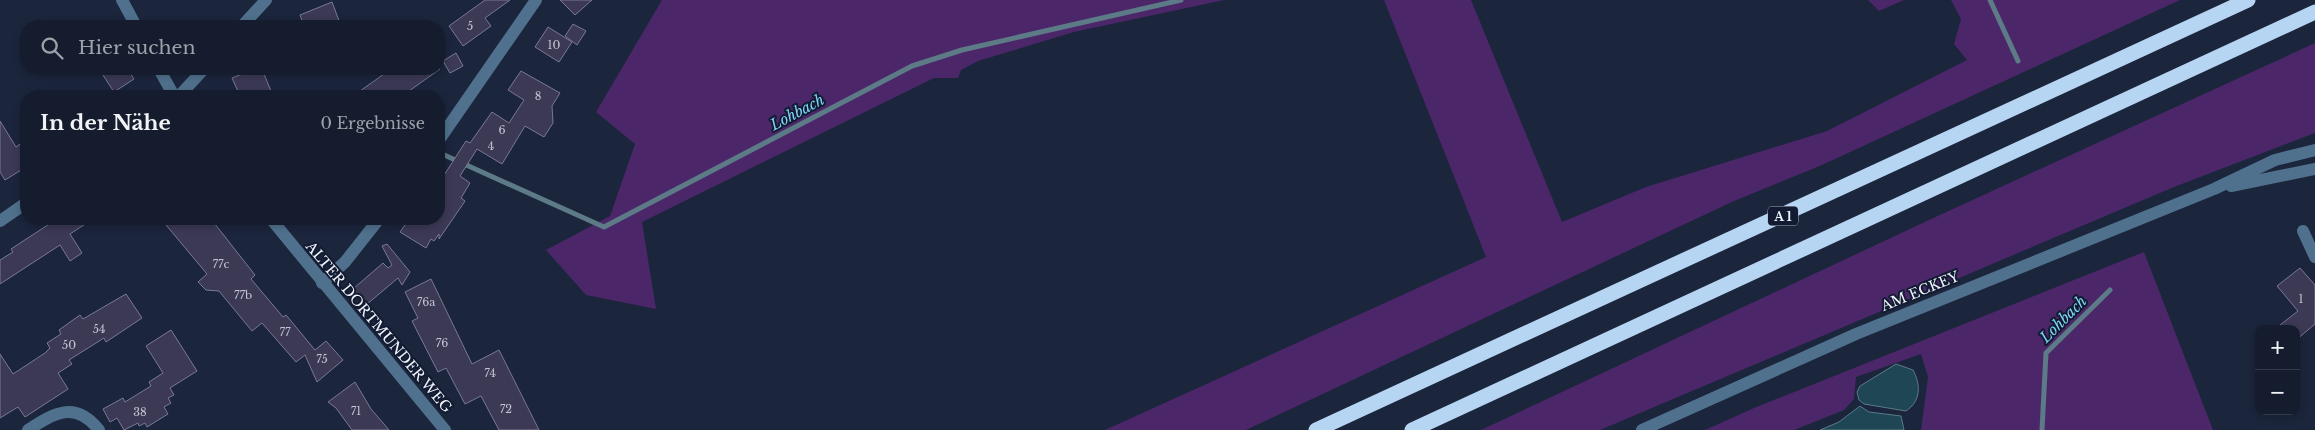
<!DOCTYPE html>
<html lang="de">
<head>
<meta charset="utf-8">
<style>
  body { margin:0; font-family:"Libre Baskerville",serif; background:#212939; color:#f1f3f6 }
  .controls { position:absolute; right:15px; bottom:15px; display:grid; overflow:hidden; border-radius:10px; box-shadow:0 2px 8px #0003 }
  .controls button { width:45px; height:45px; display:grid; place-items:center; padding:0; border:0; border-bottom:1px solid #333a49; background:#141c2d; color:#f1f3f6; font:25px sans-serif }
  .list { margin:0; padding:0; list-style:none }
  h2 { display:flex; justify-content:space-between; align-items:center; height:65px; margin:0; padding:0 20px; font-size:21px }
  h2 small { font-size:16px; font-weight:400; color:#9da1aa }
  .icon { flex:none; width:28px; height:28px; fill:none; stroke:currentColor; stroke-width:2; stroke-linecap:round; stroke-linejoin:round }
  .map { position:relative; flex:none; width:2315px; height:430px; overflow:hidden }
  .search { position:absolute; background:#141c2d; box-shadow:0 2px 8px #0003; left:20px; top:20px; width:425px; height:55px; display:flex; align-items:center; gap:12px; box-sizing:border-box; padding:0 18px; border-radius:20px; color:#9da1aa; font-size:19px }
  .panel { position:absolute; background:#141c2d; box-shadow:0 2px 8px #0003; left:20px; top:90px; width:425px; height:135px; border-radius:20px }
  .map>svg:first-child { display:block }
  .green { fill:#4b276a }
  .water { fill:#1e4655; stroke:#5d7a87 }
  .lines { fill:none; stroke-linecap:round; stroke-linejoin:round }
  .stream { stroke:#5d7a87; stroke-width:5 }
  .building { fill:#3b3954; stroke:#7a7997 }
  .minor { stroke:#50718d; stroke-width:12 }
  .highway { stroke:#b6d5f2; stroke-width:15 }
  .labels { text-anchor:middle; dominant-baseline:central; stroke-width:4; stroke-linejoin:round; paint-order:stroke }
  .number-label { font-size:11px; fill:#c2c5d3 }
  .shield { fill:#121b32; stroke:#adb3c0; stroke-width:1 }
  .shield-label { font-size:12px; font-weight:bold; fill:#eff4fd }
  .street-label { font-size:14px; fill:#eff4fd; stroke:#121b32 }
  .water-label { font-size:15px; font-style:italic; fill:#7fd4f6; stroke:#121b32 }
</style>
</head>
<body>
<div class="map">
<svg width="2315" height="430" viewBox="0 0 2315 430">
  <rect width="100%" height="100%" fill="#1b253c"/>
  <g class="green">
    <polygon points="662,0 1224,0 1074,32 978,61 961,70 958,78 934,78 642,222 656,309 586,295 546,250 610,216 635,144 596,112"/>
    <polygon points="1384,0 1471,0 1562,222 1646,187 1827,131 1967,60 1954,44 1961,19 1951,0 2180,0 1822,165 1734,201 1246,430 1105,430 1486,257"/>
    <polygon points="1868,0 1904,0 1879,11"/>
    <polygon points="2315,43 2315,133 2174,187 1600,430 1481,430 1929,220"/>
    <polygon points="2144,252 2213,430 1921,430 1928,377 1921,354 1856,377 1854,399 1844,410 1794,430 1705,430 1754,408"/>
  </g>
  <g class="water">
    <path d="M1896,364l17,6c8,15 8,31 -7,41l-42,-7 -5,-4 -2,-8 3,-6z"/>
    <polygon points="1860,406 1869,412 1901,416 1904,430 1820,430 1839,422"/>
  </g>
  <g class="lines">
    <g class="stream">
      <polyline points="1990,0 2018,61"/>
      <polyline points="442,154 604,227 912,66 962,50 1181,0"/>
      <polyline points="2042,430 2046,353 2110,290"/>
    </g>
  </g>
  <g class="building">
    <polygon points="485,0 510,0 485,18 491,26 463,46 449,26"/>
    <polygon points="560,0 592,0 575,15"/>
    <polygon points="332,2 341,26 304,26 300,15"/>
    <polygon points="573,24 586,31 577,45 565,36"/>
    <polygon points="548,27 572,42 559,62 535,47"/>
    <polygon points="456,53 463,66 450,73 443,61"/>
    <polygon points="99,69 127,69 134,79 114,92"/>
    <polygon points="255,69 262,69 273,96 240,96 232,78"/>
    <polygon points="391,69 440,69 402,96 353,96"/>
    <polygon points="521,71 560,93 552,106 553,123 544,137 525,126 502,164 477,149 460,176 470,183 461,198 465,201 439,239 439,234 434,241 431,239 426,248 400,232 405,225 403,219 439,219 439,183 466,141 470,143 492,112 509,123 524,100 508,90"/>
    <polygon points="0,121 16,147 26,140 26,167 5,180 0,172"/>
    <polygon points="57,219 93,219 70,234 82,253 70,261 60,245 0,284 0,260 13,252 11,249"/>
    <polygon points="161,219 211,219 255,275 251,279 283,317 286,315 315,350 326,341 343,360 317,382 305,355 296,362 262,323 252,331 219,291 206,290 198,282 207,274"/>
    <polygon points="387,244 410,272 402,285 398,278 366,305 353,289 383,263 388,268 392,265 382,246"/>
    <polygon points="2300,268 2315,285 2315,324 2296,340 2296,329 2275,329 2298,311 2277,286"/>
    <polygon points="431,279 472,364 499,350 539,430 499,430 481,396 465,404 446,368 438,372 412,321 418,318 405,292"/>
    <polygon points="126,294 142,318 106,342 104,338 69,360 72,364 58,373 68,389 25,417 18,407 0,418 0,354 13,374 45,353 50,348 47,343 61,334 59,330 80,315 83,319"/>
    <polygon points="171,330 197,371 170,388 174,395 168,398 171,403 164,407 168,414 147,427 145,423 139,426 138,423 124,430 117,418 110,422 103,409 123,398 125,402 151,386 149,382 163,373 146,346"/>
    <polygon points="355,382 371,409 389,430 352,430 336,408 328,402"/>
  </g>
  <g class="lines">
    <g class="minor">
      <polyline points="122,0 136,26"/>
      <polyline points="242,26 266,0"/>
      <polyline points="159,69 174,96"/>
      <polyline points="179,96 204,69"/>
      <polyline points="439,140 536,0"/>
      <polyline points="2231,186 2315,169"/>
      <polyline points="271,219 445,430"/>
      <polyline points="0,221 26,203"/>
      <polyline points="2303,231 2315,257"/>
      <polyline points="322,283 345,262 379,219"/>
      <path d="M28,430c26,-17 47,-30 71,0"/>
      <polyline points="1642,430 1856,334 2214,189 2275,160 2315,150"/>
    </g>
    <g class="highway">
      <polyline points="1316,430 2248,0"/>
      <polyline points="1412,430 2315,12"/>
    </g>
  </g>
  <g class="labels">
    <g class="number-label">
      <text x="470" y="26">5</text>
      <text x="554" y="45">10</text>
      <text x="538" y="96">8</text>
      <text x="502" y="130">6</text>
      <text x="491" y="146">4</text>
      <text x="221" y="264">77c</text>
      <text x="243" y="295">77b</text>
      <text x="2301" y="299">1</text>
      <text x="426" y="302">76a</text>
      <text x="99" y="329">54</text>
      <text x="285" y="332">77</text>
      <text x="442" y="343">76</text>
      <text x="69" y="345">50</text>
      <text x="322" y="359">75</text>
      <text x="490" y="373">74</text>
      <text x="506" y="409">72</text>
      <text x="356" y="411">71</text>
      <text x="140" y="412">38</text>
    </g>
    <rect class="shield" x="1768" y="206.5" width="30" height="19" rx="4"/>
    <g class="shield-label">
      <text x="1783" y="216">A 1</text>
    </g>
    <g class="street-label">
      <text transform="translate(1920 291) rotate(-22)">AM ECKEY</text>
      <text transform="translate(379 327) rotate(50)">ALTER DORTMUNDER WEG</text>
    </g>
    <g class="water-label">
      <text transform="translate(797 112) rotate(-28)">Lohbach</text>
      <text transform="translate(2063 319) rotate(-45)">Lohbach</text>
    </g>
  </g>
</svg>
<div class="controls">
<button>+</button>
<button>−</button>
</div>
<div class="search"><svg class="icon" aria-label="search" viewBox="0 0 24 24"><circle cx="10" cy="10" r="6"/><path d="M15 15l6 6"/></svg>Hier suchen</div>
<section class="panel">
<h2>In der Nähe<small>0 Ergebnisse</small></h2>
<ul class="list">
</ul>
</section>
</div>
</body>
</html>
